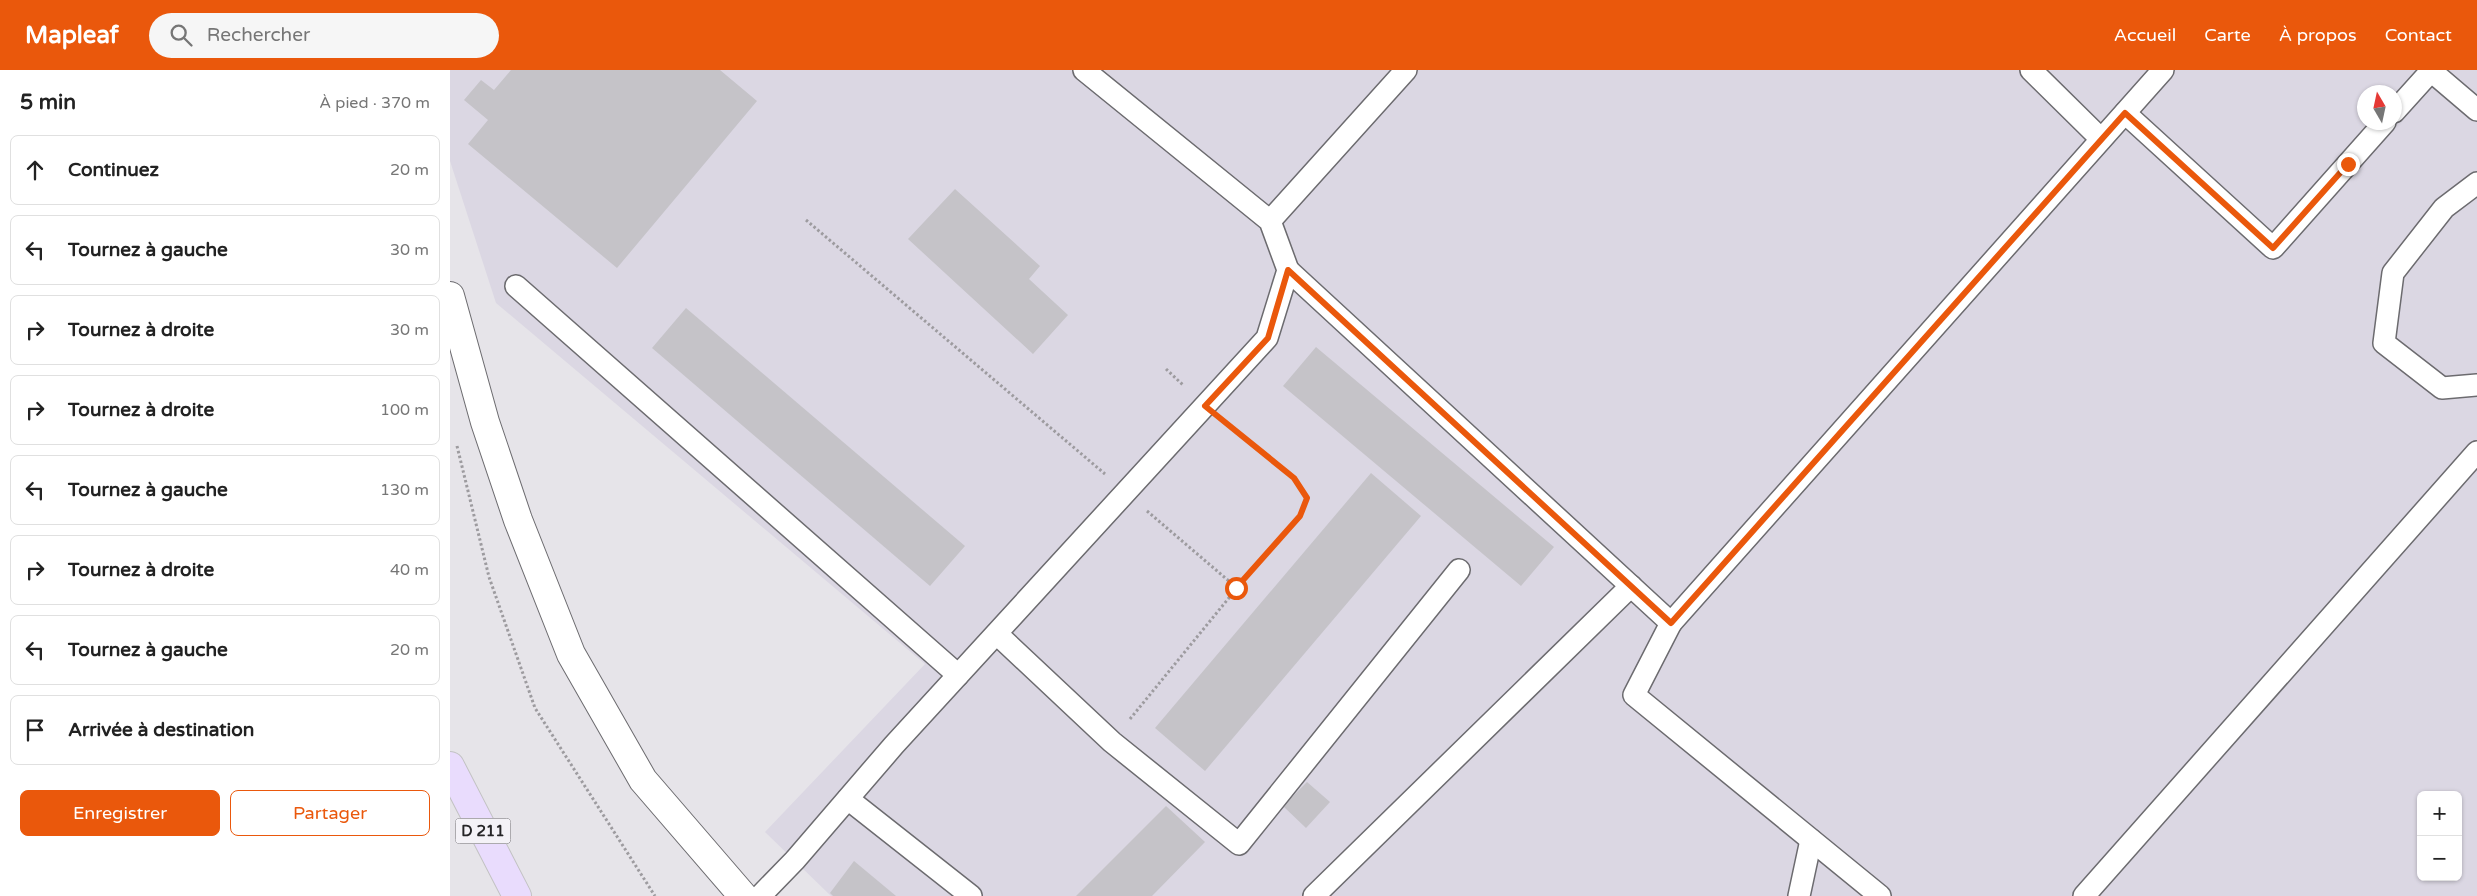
<!DOCTYPE html>
<html lang="fr">
<head>
<meta charset="utf-8">
<style>
  body { margin:0; font-family:"Varela Round",sans-serif; background:#f6f6f6; color:#222 }
  .controls { position:absolute; right:15px; bottom:15px; display:grid; overflow:hidden; border-radius:8px; box-shadow:0 1px 4px #0004 }
  .controls button { width:45px; height:45px; display:grid; place-items:center; padding:0; border:0; border-bottom:1px solid #e0e0e0; background:#fff; color:#222; font:25px sans-serif }
  .compass { position:absolute; left:1907px; top:15px; width:45px; height:45px; border-radius:50%; background:#fff; box-shadow:0 1px 4px #0004; rotate:351deg }
  .stop { position:absolute; width:15px; height:15px; margin:-11px; border:4px solid #ea580c; border-radius:50%; background:#fff }
  .stop.end { background:#ea580c; border-color:#fff; box-shadow:0 1px 5px #0008 }
  .list { margin:0; padding:0; list-style:none }
  h2 { display:flex; justify-content:space-between; align-items:center; height:65px; margin:0; padding:0 20px; font-size:21px }
  h2 small { font-size:16px; font-weight:400; color:#767676 }
  .list li { display:grid; grid-template-columns:32px 1fr auto; gap:15px; align-items:center; box-sizing:border-box; height:70px; margin:0 10px 10px; padding:0 10px; border:1px solid #e0e0e0; border-radius:8px }
  .list b { display:block; font-size:19px; white-space:nowrap }
  .list em { font-size:16px; font-style:normal; color:#767676 }
  .actions { display:flex; gap:10px; padding:15px 20px }
  .actions a { flex:1; padding:11px 0; border:1px solid #ea580c; border-radius:8px; text-align:center; font-size:18px; color:#ea580c }
  .actions .main { background:#ea580c; color:#fff }
  .icon { flex:none; width:28px; height:28px; fill:none; stroke:currentColor; stroke-width:2; stroke-linecap:round; stroke-linejoin:round }
  .map { position:relative; flex:none; width:2027px; height:826px; overflow:hidden }
  header { display:flex; align-items:center; gap:30px; box-sizing:border-box; height:70px; padding:0 25px; background:#ea580c; color:#fff }
  header strong { font-size:24px }
  nav { display:flex; gap:28px; margin-inline-start:auto; font-size:18px }
  .search { width:350px; height:45px; background:#f6f6f6; display:flex; align-items:center; gap:12px; box-sizing:border-box; padding:0 18px; border-radius:28px; color:#767676; font-size:19px }
  main { display:flex }
  aside { flex:1; background:#fff }
  .map>svg:first-child { display:block }
  .built { fill:#dbd7e3; fill-rule:evenodd }
  .building { fill:#c5c3c8 }
  .lines { fill:none; stroke-linecap:round; stroke-linejoin:round }
  .lane-casing { stroke:#6c6b6f; stroke-width:24 }
  .street-casing { stroke:#6c6b6f; stroke-width:30 }
  .primary-casing { stroke:#c2c2c3; stroke-width:30 }
  .path { stroke:#9d9b9f; stroke-width:3; stroke-dasharray:2.5 2.5; stroke-linecap:butt }
  .lane { stroke:#fff; stroke-width:21 }
  .street { stroke:#fff; stroke-width:28 }
  .primary { stroke:#e9dcfd; stroke-width:28 }
  .route { stroke:#ea580c; stroke-width:6 }
  .labels { text-anchor:middle; dominant-baseline:central; stroke-width:5; stroke-linejoin:round; paint-order:stroke }
  .shield { fill:#f4f2f7; stroke:#646265; stroke-width:1 }
  .shield-label { font-size:15px; font-weight:bold; fill:#262527 }
</style>
</head>
<body>
<header>
<strong>Mapleaf</strong>
<div class="search"><svg class="icon" aria-label="search" viewBox="0 0 24 24"><circle cx="10" cy="10" r="6"/><path d="M15 15l6 6"/></svg>Rechercher</div>
<nav><a>Accueil</a><a>Carte</a><a>À propos</a><a>Contact</a></nav>
</header>
<main>
<aside>
<h2>5 min<small>À pied · 370 m</small></h2>
<ul class="list">
<li><svg class="icon" aria-label="ahead" viewBox="0 0 24 24"><path d="M12 20V5M6 11l6-6 6 6"/></svg><div><b>Continuez</b></div><em>20 m</em></li>
<li><svg class="icon" aria-label="left" viewBox="0 0 24 24"><path d="M17 20v-9H6M10 6l-5 5 5 5"/></svg><div><b>Tournez à gauche</b></div><em>30 m</em></li>
<li><svg class="icon" aria-label="right" viewBox="0 0 24 24"><path d="M7 20v-9h11M14 6l5 5-5 5"/></svg><div><b>Tournez à droite</b></div><em>30 m</em></li>
<li><svg class="icon" aria-label="right" viewBox="0 0 24 24"><path d="M7 20v-9h11M14 6l5 5-5 5"/></svg><div><b>Tournez à droite</b></div><em>100 m</em></li>
<li><svg class="icon" aria-label="left" viewBox="0 0 24 24"><path d="M17 20v-9H6M10 6l-5 5 5 5"/></svg><div><b>Tournez à gauche</b></div><em>130 m</em></li>
<li><svg class="icon" aria-label="right" viewBox="0 0 24 24"><path d="M7 20v-9h11M14 6l5 5-5 5"/></svg><div><b>Tournez à droite</b></div><em>40 m</em></li>
<li><svg class="icon" aria-label="left" viewBox="0 0 24 24"><path d="M17 20v-9H6M10 6l-5 5 5 5"/></svg><div><b>Tournez à gauche</b></div><em>20 m</em></li>
<li><svg class="icon" aria-label="arrive" viewBox="0 0 24 24"><path d="M6 21V4h12l-3 4 3 4H6"/></svg><div><b>Arrivée à destination</b></div></li>
</ul>
<div class="actions"><a class="main">Enregistrer</a><a>Partager</a></div>
</aside>
<div class="map">
<svg width="2027" height="826" viewBox="0 0 2027 826">
  <rect width="100%" height="100%" fill="#e6e4e9"/>
  <path class="built" d="M0,0h2027v826h-1646l-66,-64 160,-168 -429,-361 -46,-142zM1914,22h30v30h-30zM1971,725h37v82h-37z"/>
  <g class="building">
    <polygon points="61,0 270,0 307,31 167,198 18,74 38,50 14,30 31,10 44,20"/>
    <polygon points="505,119 590,196 579,209 618,245 583,284 458,169"/>
    <polygon points="236,238 515,476 480,516 202,278"/>
    <polygon points="866,277 1104,477 1071,516 833,316"/>
    <polygon points="921,403 971,446 755,701 705,658"/>
    <polygon points="857,712 880,732 856,758 833,736"/>
    <polygon points="716,736 755,772 702,826 626,826"/>
    <polygon points="404,791 446,826 383,826 380,823"/>
  </g>
  <g class="lines">
    <g class="lane-casing">
      <g id="lane">
        <polyline points="1581,0 1651,69"/>
        <polyline points="1980,0 2027,40"/>
        <polyline points="1944,42 1981,1"/>
        <polyline points="1675,43 1823,178 1935,52"/>
        <polyline points="2027,113 1994,138 1943,203 1934,273 1992,318 2027,315"/>
        <polyline points="820,151 956,0"/>
        <polyline points="838,200 1221,553 1713,0"/>
        <polyline points="66,216 508,605"/>
        <polyline points="1221,553 1184,625 1430,826"/>
        <polyline points="547,564 662,672 789,774 1009,500"/>
        <polyline points="398,729 521,826"/>
        <polyline points="310,826 345,790 444,675 817,268 838,200 820,151 634,0"/>
        <polyline points="864,826 1181,516"/>
        <polyline points="1349,826 1361,770"/>
        <polyline points="1634,826 2027,382"/>
      </g>
    </g>
    <g class="street-casing">
      <polyline id="street" points="0,226 35,352 68,450 121,584 193,710 293,826"/>
    </g>
    <g class="primary-casing">
      <polyline id="primary" points="0,696 67,826"/>
    </g>
    <g class="path">
      <polyline points="356,150 655,404"/>
      <polyline points="716,299 733,315"/>
      <polyline points="7,376 39,507 85,638 205,826"/>
      <polyline points="697,441 787,518"/>
      <polyline points="680,649 787,518 850,446 857,428 844,408 778,354"/>
    </g>
    <use href="#lane" class="lane"/>
    <use href="#street" class="street"/>
    <use href="#primary" class="primary"/>
  </g>
  <g class="lines">
    <polyline class="route" points="786,518 850,446 857,428 844,408 755,336 818,268 838,200 1221,553 1675,43 1823,178 1898,94"/>
  </g>
  <g class="labels">
    <rect class="shield" x="5.5" y="748.5" width="55" height="25" rx="4"/>
    <g class="shield-label">
      <text x="33" y="761">D 211</text>
    </g>
  </g>
</svg>
<div class="controls">
<button>+</button>
<button>−</button>
</div>
<svg class="compass" viewBox="-18 -18 36 36"><path d="M0-13l5 13h-10z" fill="#e53935"/><path d="M0 13l5-13h-10z" fill="#767676"/></svg>
<div class="stop" style="left:786px;top:518px"></div>
<div class="stop end" style="left:1898px;top:94px"></div>
</div>
</main>
</body>
</html>
